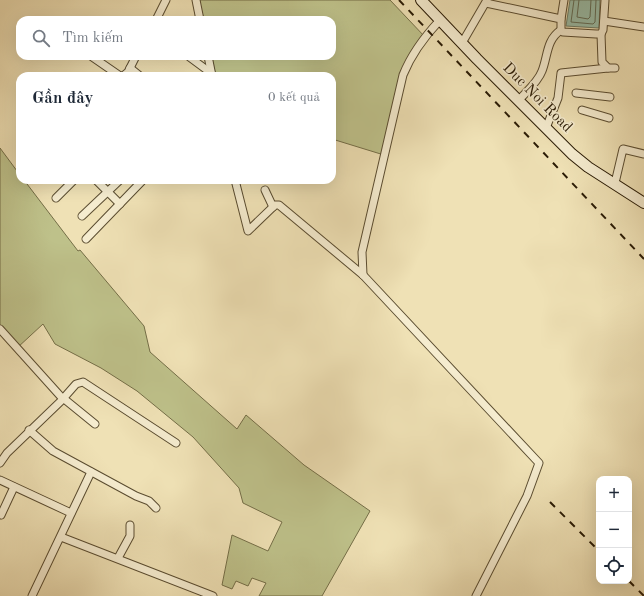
<!DOCTYPE html>
<html lang="vi">
<head>
<meta charset="utf-8">
<style>
  body { margin:0; font-family:"Old Standard TT",serif; background:#f2f2f3; color:#1f2937 }
  .controls { position:absolute; right:12px; bottom:12px; display:grid; overflow:hidden; border-radius:8px; box-shadow:0 4px 16px #0002 }
  .controls button { width:36px; height:36px; display:grid; place-items:center; padding:0; border:0; border-bottom:1px solid #e0e1e3; background:#fff; color:#1f2937; font:20px sans-serif }
  .list { margin:0; padding:0; list-style:none }
  h2 { display:flex; justify-content:space-between; align-items:center; height:52px; margin:0; padding:0 16px; font-size:17px }
  h2 small { font-size:13px; font-weight:400; color:#747a83 }
  .icon { flex:none; width:22px; height:22px; fill:none; stroke:currentColor; stroke-width:2; stroke-linecap:round; stroke-linejoin:round }
  .map { position:relative; flex:none; width:644px; height:596px; overflow:hidden }
  .search { position:absolute; background:#fff; box-shadow:0 4px 16px #0002; left:16px; top:16px; width:320px; height:44px; display:flex; align-items:center; gap:10px; box-sizing:border-box; padding:0 14px; border-radius:12px; color:#747a83; font-size:15px }
  .panel { position:absolute; background:#fff; box-shadow:0 4px 16px #0002; left:16px; top:72px; width:320px; height:112px; border-radius:12px }
  .map>svg:first-child { display:block }
  .green { fill:#bec18a; stroke:#746e47 }
  .water { fill:#9abea9; stroke:#6d7c67 }
  .lines { fill:none; stroke-linecap:round; stroke-linejoin:round }
  .shore { stroke:#626c56; stroke-width:1 }
  .street-casing { stroke:#5a4c30; stroke-width:9 }
  .secondary-casing { stroke:#291a04; stroke-width:12 }
  .street { stroke:#f5eccf; stroke-width:7 }
  .secondary { stroke:#f5eccf; stroke-width:10 }
  .rail { stroke:#291a04; stroke-width:2; stroke-dasharray:7 7; stroke-linecap:butt }
  .labels { text-anchor:middle; dominant-baseline:central; stroke-width:3.5; stroke-linejoin:round; paint-order:stroke }
  .street-label { font-size:15px; fill:#291a04; stroke:#f5eccf }
</style>
</head>
<body>
<div class="map">
<svg width="644" height="596" viewBox="0 0 644 596">
  <rect width="100%" height="100%" fill="#efe1b5"/>
  <filter id="stains"><feTurbulence type="fractalNoise" baseFrequency=".005" numOctaves="4"/><feColorMatrix values="0 0 0 0 .2 0 0 0 0 .09 0 0 0 0 .02 0 0 0 .5 -.17"/></filter>
  <radialGradient id="worn" r=".72"><stop offset=".6" stop-color="#630" stop-opacity="0"/><stop offset="1" stop-color="#630" stop-opacity=".3"/></radialGradient>
  <g class="green">
    <polygon points="197,0 390,0 425,37 407,64 384,155 332,139 332,76 213,76 209,56 332,56 332,20 201,20"/>
    <polygon points="0,148 20,175 20,180 24,180 78,251 80,250 144,326 150,352 237,429 246,415 304,465 370,511 322,596 259,596 266,583 252,578 248,586 236,581 232,589 222,585 232,535 268,551 282,522 243,503 239,488 193,437 137,391 101,368 55,344 43,324 17,348 0,329"/>
  </g>
  <polygon class="water" points="570,0 600,0 599,28 566,26"/>
  <g class="lines">
    <g class="shore">
      <polyline points="574,0 571,22 593,24 595,22 596,0"/>
      <polyline points="579,0 577,17 588,19 590,17 591,0"/>
    </g>
    <g class="street-casing">
      <g id="street">
        <polyline points="196,0 200,20"/>
        <polyline points="486,3 561,19 561,30 563,32 596,34 601,34 603,30 605,0"/>
        <polyline points="561,19 564,0"/>
        <polyline points="156,20 166,0"/>
        <polyline points="604,21 644,27"/>
        <polyline points="601,34 602,62 608,68 615,68"/>
        <polyline points="462,43 487,0"/>
        <polyline points="91,56 120,76"/>
        <polyline points="188,56 211,73"/>
        <polyline points="208,56 212,76"/>
        <polyline points="130,68 140,76"/>
        <polyline points="123,76 128,72 136,56"/>
        <polyline points="576,93 610,97"/>
        <path d="M518,101c8,-9 20,-19 24,-30 6,-15 4,-31 19,-41"/>
        <polyline points="582,110 609,118"/>
        <polyline points="546,128 558,98 561,73 608,68"/>
        <polyline points="96,180 120,204"/>
        <polyline points="235,180 248,231 275,205 279,205 363,275 539,463 527,496 476,596"/>
        <polyline points="615,183 623,149 644,154"/>
        <polyline points="265,190 273,207"/>
        <polyline points="56,198 74,180"/>
        <polyline points="82,216 120,180"/>
        <polyline points="86,239 143,180"/>
        <path d="M363,275l-1,-23 41,-177c8,-20 22,-39 37,-55"/>
        <polyline points="0,329 63,399"/>
        <polyline points="63,398 95,424"/>
        <polyline points="29,430 53,451 136,496 149,501 156,508"/>
        <polyline points="0,463 7,453 61,401 76,384 83,382 176,443"/>
        <polyline points="0,480 71,513"/>
        <polyline points="1,515 14,487"/>
        <polyline points="61,537 213,596"/>
        <polyline points="118,558 130,536 130,525"/>
        <polyline points="32,596 91,472"/>
      </g>
    </g>
    <g class="secondary-casing">
      <polyline id="secondary" points="421,0 477,59 572,154 588,167 644,203"/>
    </g>
    <use href="#street" class="street"/>
    <use href="#secondary" class="secondary"/>
    <g class="rail">
      <polyline points="399,0 644,259"/>
      <polyline points="550,502 599,551"/>
      <polyline points="629,581 644,596"/>
    </g>
  </g>
  <g class="labels">
    <g class="street-label">
      <text transform="translate(537 98) rotate(45)">Duc Noi Road</text>
    </g>
  </g>
  <rect width="100%" height="100%" filter="url(#stains)"/>
  <rect width="100%" height="100%" fill="url(#worn)"/>
</svg>
<div class="controls">
<button>+</button>
<button>−</button>
<button><svg class="icon" aria-label="locate" viewBox="0 0 24 24"><circle cx="12" cy="12" r="6"/><path d="M12 2v4M12 18v4M2 12h4M18 12h4"/></svg></button>
</div>
<div class="search"><svg class="icon" aria-label="search" viewBox="0 0 24 24"><circle cx="10" cy="10" r="6"/><path d="M15 15l6 6"/></svg>Tìm kiếm</div>
<section class="panel">
<h2>Gần đây<small>0 kết quả</small></h2>
<ul class="list">
</ul>
</section>
</div>
</body>
</html>
